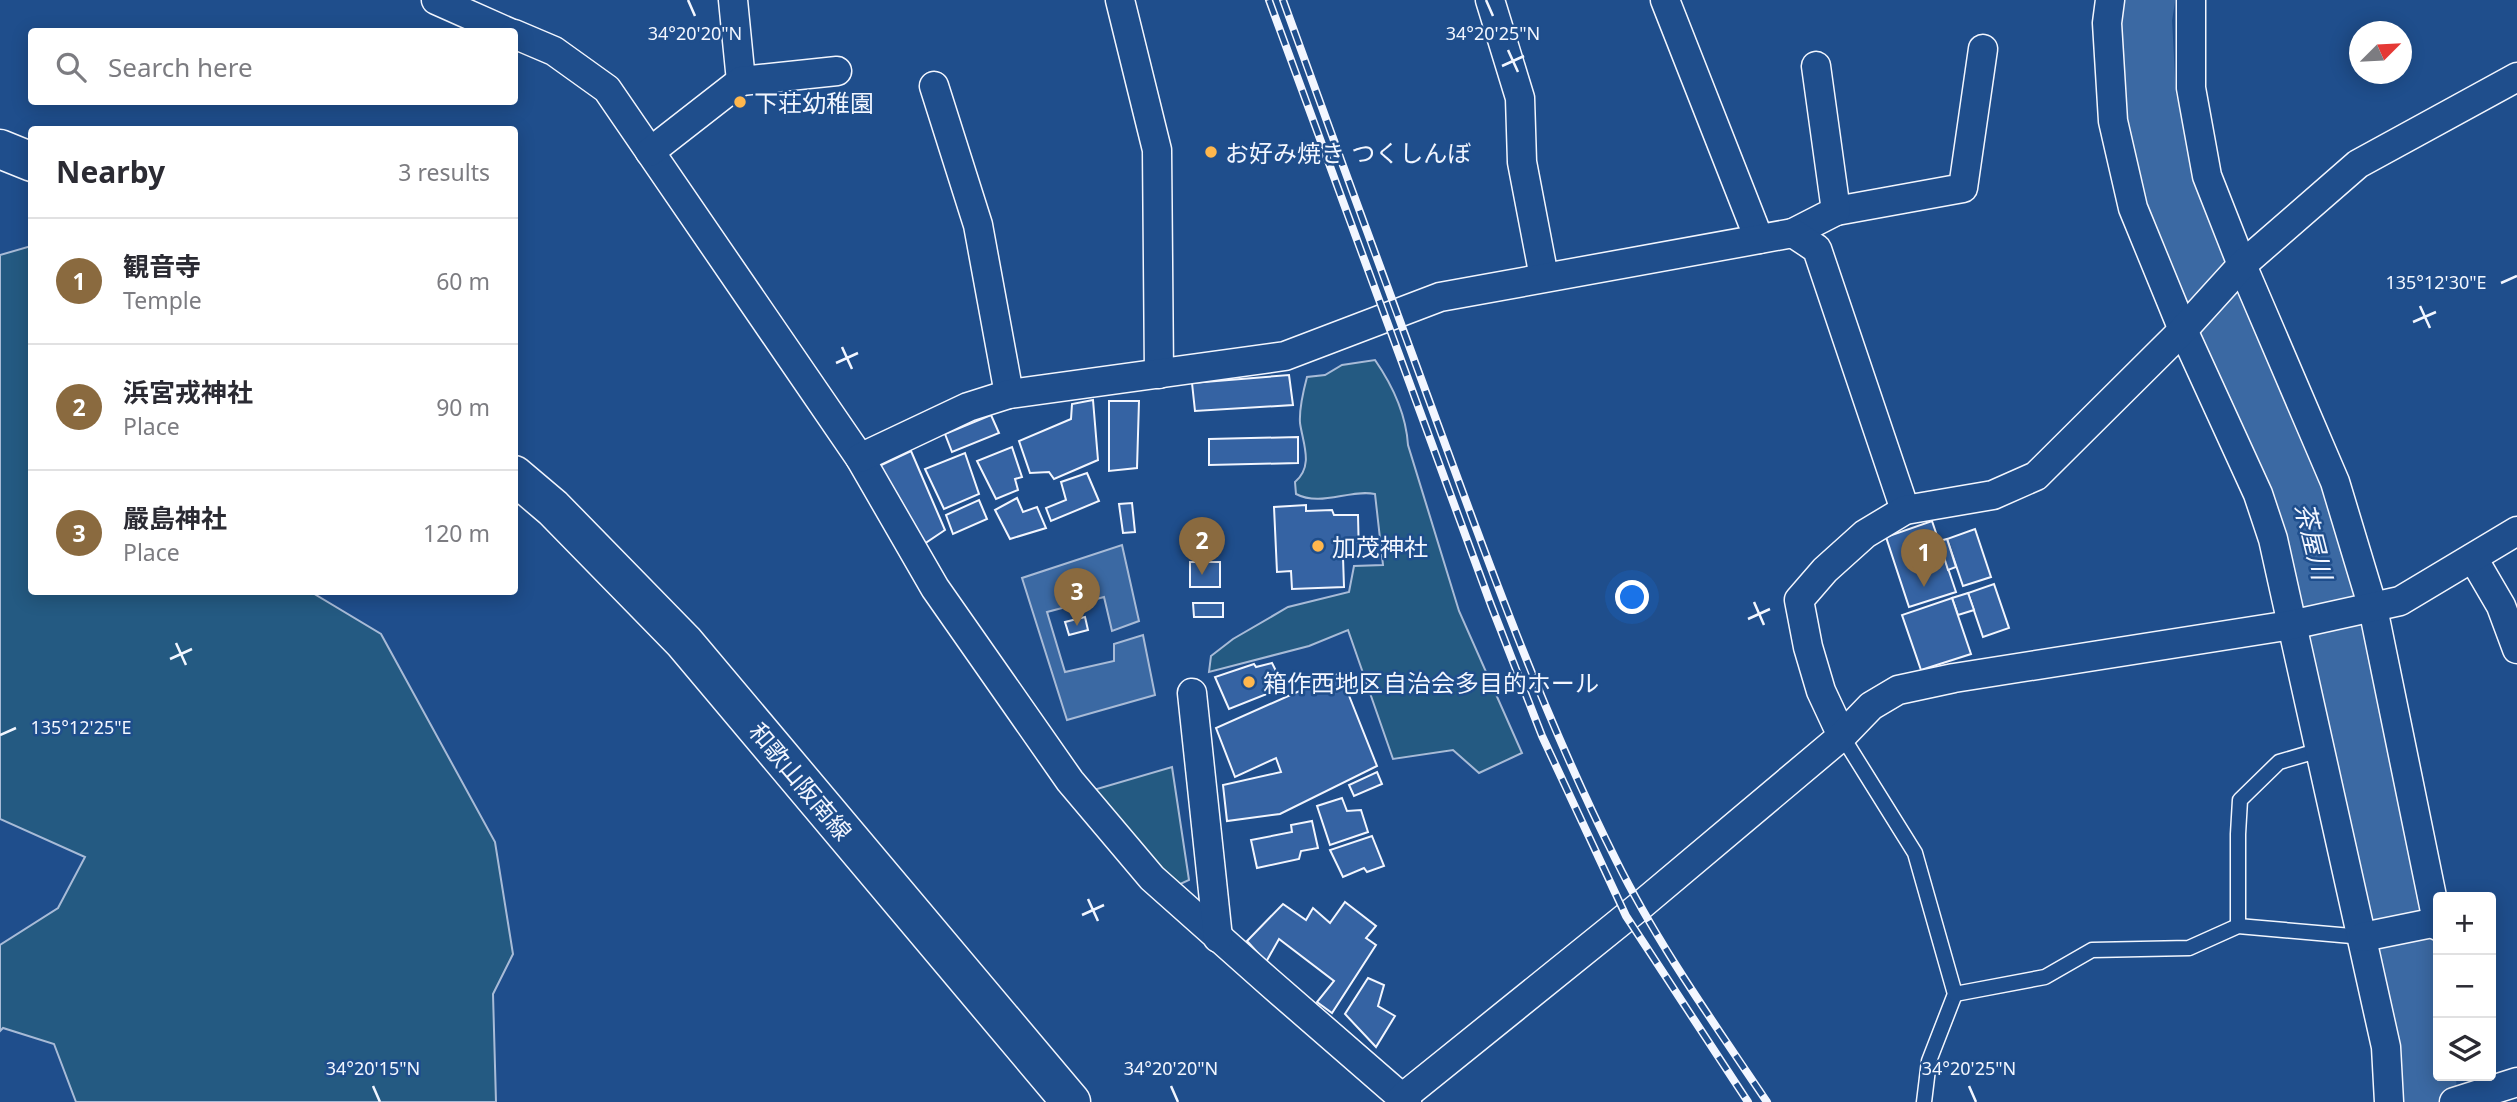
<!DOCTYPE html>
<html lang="en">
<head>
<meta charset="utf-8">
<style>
  body { margin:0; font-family:"Noto Sans","Noto Sans JP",sans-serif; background:#f2f2f3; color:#2b2b33 }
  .controls { position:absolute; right:21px; bottom:21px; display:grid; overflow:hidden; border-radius:7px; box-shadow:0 4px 18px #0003 }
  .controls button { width:63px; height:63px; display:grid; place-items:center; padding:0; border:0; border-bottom:2px solid #e1e1e2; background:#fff; color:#2b2b33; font:35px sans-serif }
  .compass { position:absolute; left:2349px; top:21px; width:63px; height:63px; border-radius:50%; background:#fff; box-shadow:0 4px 18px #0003; rotate:66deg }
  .you { position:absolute; left:1633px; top:598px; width:24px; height:24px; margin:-18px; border:5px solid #fff; border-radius:50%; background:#1a73e8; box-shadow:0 0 0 10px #1a73e833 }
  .badge { display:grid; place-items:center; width:46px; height:46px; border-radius:50%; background:#8a6a3f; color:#fff; font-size:23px; font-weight:700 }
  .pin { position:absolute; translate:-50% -58px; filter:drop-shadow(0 2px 4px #0008) }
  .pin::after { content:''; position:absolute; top:37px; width:24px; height:21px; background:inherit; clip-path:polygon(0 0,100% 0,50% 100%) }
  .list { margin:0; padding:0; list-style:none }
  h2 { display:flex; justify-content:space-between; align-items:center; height:91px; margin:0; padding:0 28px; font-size:30px }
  h2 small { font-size:23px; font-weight:400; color:#7c7c81 }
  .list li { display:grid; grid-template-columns:46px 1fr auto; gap:21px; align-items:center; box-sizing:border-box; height:126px; padding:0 28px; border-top:2px solid #e1e1e2 }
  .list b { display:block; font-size:26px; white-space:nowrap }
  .list p { margin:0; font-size:23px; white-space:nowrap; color:#7c7c81 }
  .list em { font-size:23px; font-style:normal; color:#7c7c81 }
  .icon { flex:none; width:38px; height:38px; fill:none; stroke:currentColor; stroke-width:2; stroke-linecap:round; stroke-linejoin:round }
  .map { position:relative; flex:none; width:2517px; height:1102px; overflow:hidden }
  .search { position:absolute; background:#fff; box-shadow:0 4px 18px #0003; left:28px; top:28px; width:490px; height:77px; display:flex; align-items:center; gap:18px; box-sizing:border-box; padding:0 24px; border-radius:7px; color:#7c7c81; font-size:26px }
  .panel { position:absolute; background:#fff; box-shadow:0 4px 18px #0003; left:28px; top:126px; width:490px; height:469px; border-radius:7px }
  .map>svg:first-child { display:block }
  .green { fill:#245a82; stroke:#a8bbd7; stroke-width:2 }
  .water { fill:#3b69a3; stroke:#a8bbd7; stroke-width:2 }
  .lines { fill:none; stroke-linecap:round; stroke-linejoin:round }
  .river { stroke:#3b69a3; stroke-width:56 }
  .building { fill:#3563a3; stroke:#f2f6ff; stroke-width:2 }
  .lane-casing { stroke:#f2f6ff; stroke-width:17 }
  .street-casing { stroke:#f2f6ff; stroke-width:31 }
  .secondary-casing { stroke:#f2f6ff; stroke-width:41 }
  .lane { stroke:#1f4e8c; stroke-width:14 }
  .street { stroke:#1f4e8c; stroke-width:28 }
  .secondary { stroke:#1f4e8c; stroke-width:38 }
  .rail-casing { stroke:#f2f6ff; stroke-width:8 }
  .rail { stroke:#1f4e8c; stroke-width:5; stroke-dasharray:16; stroke-linecap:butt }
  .ticks { fill:none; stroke:#f2f6ff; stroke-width:2.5 }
  .poi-dot { fill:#ffb74d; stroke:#1f4e8c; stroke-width:2.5 }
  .labels { text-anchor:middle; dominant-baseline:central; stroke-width:5; stroke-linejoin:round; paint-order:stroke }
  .poi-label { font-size:24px; fill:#f2f6ff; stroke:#1f4e8c; text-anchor:start }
  .street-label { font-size:24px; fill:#f2f6ff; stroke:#1f4e8c }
  .water-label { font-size:26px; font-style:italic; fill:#f2f6ff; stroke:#1f4e8c }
  .ticks-label { font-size:18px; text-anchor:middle; fill:#f2f6ff; stroke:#1f4e8c; stroke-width:5; stroke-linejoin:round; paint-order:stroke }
</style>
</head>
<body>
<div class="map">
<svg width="2517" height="1102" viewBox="0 0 2517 1102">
  <rect width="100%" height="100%" fill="#1f4e8c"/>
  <g class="green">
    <polygon points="31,246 32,592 311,592 381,634 495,842 513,954 493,994 496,1102 76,1102 54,1044 3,1028 0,1031 0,945 58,908 85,857 0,819 0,255"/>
    <path d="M1375,360c18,26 31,54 33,85l51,166 63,142 -43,20 -26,-23 -60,9 -45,-129 -39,16 -100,26 2,-16 22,-17 55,-32 61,-15 5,-26 29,-1 -8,-71c-26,-5 -54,13 -79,0l-1,-12c19,-16 8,-38 5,-59 -1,-15 3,-31 7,-46l18,-2 17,-10z"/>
    <polygon points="1172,767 1189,880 1176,886 1090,791"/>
  </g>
  <polygon class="water" points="1122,545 1139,621 1112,631 1104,597 1047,612 1065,672 1114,661 1114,644 1143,635 1155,695 1067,720 1022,578"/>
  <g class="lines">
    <polyline class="river" points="2147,0 2144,19 2148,98 2180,216 2307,506 2326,581 2423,1024 2430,1102"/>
  </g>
  <g class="building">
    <polygon points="1289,375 1293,405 1195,411 1192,383"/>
    <polygon points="1093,400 1098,460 1054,479 1049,472 1030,473 1019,441 1071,419 1072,404"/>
    <polygon points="1109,401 1139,401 1137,468 1109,471"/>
    <polygon points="991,415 999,433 952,452 945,434"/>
    <polygon points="1298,437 1298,463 1209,465 1209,439"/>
    <polygon points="1012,447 1022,477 1015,479 1018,490 996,499 977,461"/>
    <polygon points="911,451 945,530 921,546 875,468"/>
    <polygon points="965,453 979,494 944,509 925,469"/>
    <polygon points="1087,473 1099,501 1051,521 1046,508 1066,500 1061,482"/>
    <polygon points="1017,498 1023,512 1037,507 1046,528 1010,539 995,510"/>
    <polygon points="979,500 987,519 953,534 946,515"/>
    <polygon points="1132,503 1135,532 1123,533 1119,504"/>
    <polygon points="1306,505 1306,511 1332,510 1334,515 1358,515 1359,557 1343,557 1344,587 1292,589 1291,571 1277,572 1274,507"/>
    <polygon points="1932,521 1956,592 1909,607 1886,537"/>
    <polygon points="1975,529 1991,577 1963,586 1947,539"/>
    <polygon points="1947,539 1956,567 1948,570 1939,541"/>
    <rect x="1190" y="562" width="30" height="25"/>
    <polygon points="1994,584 2009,628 1983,637 1968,593"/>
    <polygon points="1968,593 1974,610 1958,615 1952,598"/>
    <polygon points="1952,598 1971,654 1921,670 1902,615"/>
    <polygon points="1193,603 1223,603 1223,617 1194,617"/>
    <polygon points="1085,617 1088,630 1069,635 1065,622"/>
    <polygon points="1272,663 1284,687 1229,709 1215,677 1254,664 1256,667"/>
    <polygon points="1340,673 1377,766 1280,814 1227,821 1223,785 1281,772 1276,758 1235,777 1216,728"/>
    <polygon points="1377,772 1382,784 1354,796 1349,785"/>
    <polygon points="1342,798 1347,811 1361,810 1368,832 1330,845 1317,806"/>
    <polygon points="1312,821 1318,848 1301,851 1299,859 1257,868 1251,840 1292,832 1291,825"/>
    <polygon points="1372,836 1384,866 1367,872 1364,868 1343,877 1330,850"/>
    <polygon points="1345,902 1376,926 1366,938 1376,945 1332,1013 1317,1002 1334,981 1279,939 1266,962 1247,941 1283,904 1306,920 1313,908 1330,923"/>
    <polygon points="1368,978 1384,985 1378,1006 1395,1016 1376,1047 1345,1014"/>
  </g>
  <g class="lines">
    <g class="lane-casing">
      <g id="lane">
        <polyline points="1842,736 1915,853 1955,994 1929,1061 1924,1102"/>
        <polyline points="2238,926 2238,834 2240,800 2279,762 2320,750"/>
        <polyline points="1955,994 2045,977 2092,950 2189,948 2238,926 2363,937"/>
      </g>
    </g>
    <g class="street-casing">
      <g id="street">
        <polyline points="436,0 508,32"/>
        <polyline points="733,0 741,81"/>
        <polyline points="1120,0 1157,150 1159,374"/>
        <polyline points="1490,0 1520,98 1522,162 1544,277"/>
        <polyline points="1665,0 1759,239"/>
        <polyline points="2110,0 2107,23 2113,121 2133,208 2183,330 2258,494 2273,539 2386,1047 2389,1102"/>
        <polyline points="2191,0 2191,88 2207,176 2242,265 2335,482 2373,608 2438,926"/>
        <polyline points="514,34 554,51 607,89 860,458 935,588 1070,781 1152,878 1269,982 1407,1102"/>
        <polyline points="934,86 978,225 1009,394"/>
        <polyline points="650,152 741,81 837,71"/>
        <polyline points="1836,211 1963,188 1983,49"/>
        <polyline points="1793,233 1836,211 1816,66"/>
        <polyline points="860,458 968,407 1009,394 1285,356 1440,297 1793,233 1817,249 1905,510"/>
        <polyline points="2473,558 2501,606 2517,649"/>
        <polyline points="1192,693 1218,938"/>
        <polyline points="1842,736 1821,691 1808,647 1799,600 1825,570 1865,534 1905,510 1993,495 2036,476 2183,330 2242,265 2358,164 2517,77"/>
        <polyline points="2363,937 2437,922"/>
        <polyline points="1402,1098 1640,906 1842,736 1871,706 1898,690 1954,678 2291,625 2400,601 2517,531"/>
        <polyline points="2454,1102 2517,1082"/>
      </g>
    </g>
    <g class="secondary-casing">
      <g id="secondary">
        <polyline points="0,149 32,162"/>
        <polyline points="514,475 553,508 684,642 1071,1102"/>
      </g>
    </g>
    <use href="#lane" class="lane"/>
    <use href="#street" class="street"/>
    <use href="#secondary" class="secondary"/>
    <g class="rail-casing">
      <g id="rail">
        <polyline points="1269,0 1491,605 1542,736 1626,916 1748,1102"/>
        <path d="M1283,0c51,141 102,281 154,422 54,148 108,297 179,438 42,85 98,163 151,242"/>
      </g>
    </g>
    <use href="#rail" class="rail"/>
  </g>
  <path class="ticks" d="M688,0l7,16M1486,0l7,16M1508,50l10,22M1502,66l22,-10M2501,283l16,-7M2420,306l10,22M2413,322l23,-10M842,347l10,22M836,363l22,-10M1754,602l10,23M1748,619l22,-10M176,643l10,22M170,659l22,-10M0,735l16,-7M1088,899l10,22M1082,915l22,-10M373,1086l7,16M1171,1086l7,16M1969,1086l7,16"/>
  <g class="poi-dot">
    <circle cx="740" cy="102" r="7"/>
    <circle cx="1211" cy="152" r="7"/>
    <circle cx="1318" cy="546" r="7"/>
    <circle cx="1249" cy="682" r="7"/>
  </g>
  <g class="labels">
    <g class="poi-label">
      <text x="754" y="102">下荘幼稚園</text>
      <text x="1225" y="152">お好み焼き つくしんぼ</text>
      <text x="1332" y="546">加茂神社</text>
      <text x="1263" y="682">箱作西地区自治会多目的ホール</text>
    </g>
    <g class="street-label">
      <text transform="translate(801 781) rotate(50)">和歌山阪南線</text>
    </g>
    <g class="water-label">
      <text transform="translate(2314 541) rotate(76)">茶屋川</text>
    </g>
  </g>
  <g class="ticks-label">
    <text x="695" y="40">34°20'20"N</text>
    <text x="1493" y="40">34°20'25"N</text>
    <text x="2436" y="289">135°12'30"E</text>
    <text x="81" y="734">135°12'25"E</text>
    <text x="373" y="1075">34°20'15"N</text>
    <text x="1171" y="1075">34°20'20"N</text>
    <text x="1969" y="1075">34°20'25"N</text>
  </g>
</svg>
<div class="controls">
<button>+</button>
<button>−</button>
<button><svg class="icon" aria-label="layers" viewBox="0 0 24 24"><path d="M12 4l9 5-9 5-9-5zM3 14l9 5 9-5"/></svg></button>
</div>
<svg class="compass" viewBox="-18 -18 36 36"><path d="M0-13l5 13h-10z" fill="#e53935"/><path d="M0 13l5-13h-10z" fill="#7c7c81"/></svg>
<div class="you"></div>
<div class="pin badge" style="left:1924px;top:587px">1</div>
<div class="pin badge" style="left:1202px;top:575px">2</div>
<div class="pin badge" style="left:1077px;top:626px">3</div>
<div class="search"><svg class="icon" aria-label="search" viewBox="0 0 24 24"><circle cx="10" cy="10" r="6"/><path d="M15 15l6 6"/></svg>Search here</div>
<section class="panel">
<h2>Nearby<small>3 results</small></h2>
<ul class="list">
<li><span class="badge">1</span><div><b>観音寺</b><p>Temple</p></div><em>60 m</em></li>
<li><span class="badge">2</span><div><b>浜宮戎神社</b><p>Place</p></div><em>90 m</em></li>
<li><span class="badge">3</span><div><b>嚴島神社</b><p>Place</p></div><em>120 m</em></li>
</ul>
</section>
</div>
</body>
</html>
